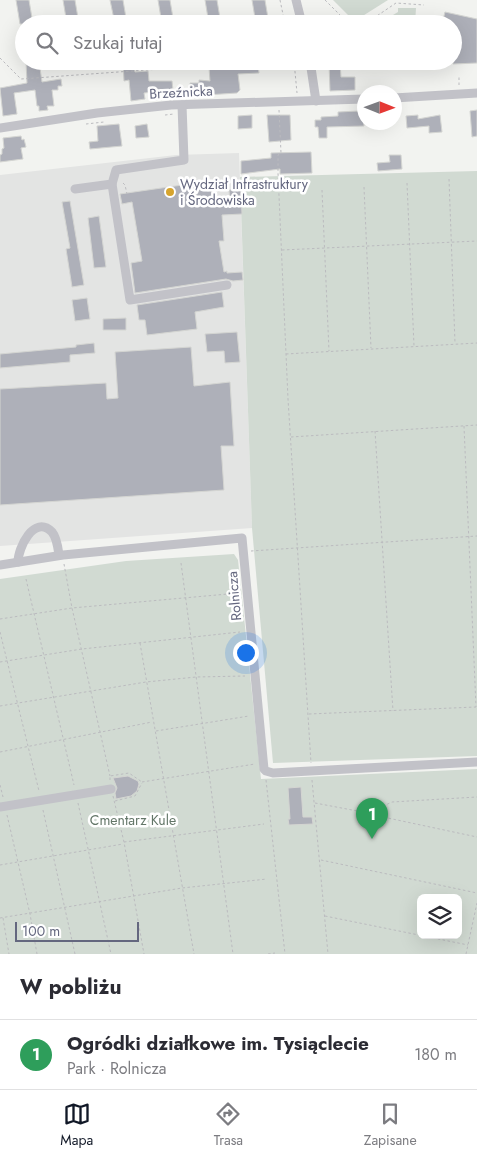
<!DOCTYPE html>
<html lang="pl">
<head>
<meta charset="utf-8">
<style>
  body { margin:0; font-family:Jost,sans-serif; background:#f7f7f7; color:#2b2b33 }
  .controls { position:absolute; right:15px; bottom:15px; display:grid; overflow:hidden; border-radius:8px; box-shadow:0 5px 20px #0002 }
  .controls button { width:45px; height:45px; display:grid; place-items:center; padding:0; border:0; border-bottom:1px solid #e1e1e2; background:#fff; color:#2b2b33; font:25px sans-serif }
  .compass { position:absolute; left:357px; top:85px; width:45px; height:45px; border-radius:50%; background:#fff; box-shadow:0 5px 20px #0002; rotate:91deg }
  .scale { position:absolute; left:15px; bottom:12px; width:124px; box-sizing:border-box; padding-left:5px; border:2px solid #64677f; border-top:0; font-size:14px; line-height:18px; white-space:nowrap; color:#64677f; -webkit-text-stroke:4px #fff; paint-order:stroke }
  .you { position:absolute; left:245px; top:652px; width:18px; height:18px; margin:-12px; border:4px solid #fff; border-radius:50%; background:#1a73e8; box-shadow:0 0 0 8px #1a73e833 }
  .badge { display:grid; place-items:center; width:32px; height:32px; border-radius:50%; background:#111827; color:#fff; font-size:16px; font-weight:700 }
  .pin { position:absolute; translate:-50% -41px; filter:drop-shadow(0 1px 2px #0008) }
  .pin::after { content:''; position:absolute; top:26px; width:18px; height:15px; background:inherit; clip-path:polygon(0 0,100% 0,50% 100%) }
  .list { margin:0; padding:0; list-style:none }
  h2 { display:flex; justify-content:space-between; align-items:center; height:65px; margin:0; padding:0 20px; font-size:21px }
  h2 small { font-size:16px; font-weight:400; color:#7c7c81 }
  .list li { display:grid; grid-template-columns:32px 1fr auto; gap:15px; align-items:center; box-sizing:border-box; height:70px; padding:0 20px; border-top:1px solid #e1e1e2 }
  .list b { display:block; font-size:19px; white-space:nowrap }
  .list p { margin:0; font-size:16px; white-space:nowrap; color:#7c7c81 }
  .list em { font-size:16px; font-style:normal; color:#7c7c81 }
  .icon { flex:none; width:28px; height:28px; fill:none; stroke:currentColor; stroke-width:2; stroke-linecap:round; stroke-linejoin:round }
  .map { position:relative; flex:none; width:477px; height:954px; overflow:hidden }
  .search { position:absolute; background:#fff; box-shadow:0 5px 20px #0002; left:15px; right:15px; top:15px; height:55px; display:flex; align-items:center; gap:12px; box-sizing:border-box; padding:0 18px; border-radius:28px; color:#7c7c81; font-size:19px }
  .sheet { height:135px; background:#fff }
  nav { display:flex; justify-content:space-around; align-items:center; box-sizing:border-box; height:70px; border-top:1px solid #e1e1e2; background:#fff; font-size:14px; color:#7c7c81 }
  nav a { display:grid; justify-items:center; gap:2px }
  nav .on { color:#111827 }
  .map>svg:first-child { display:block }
  .built { fill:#e3e4e3 }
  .green { fill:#d1dad2; fill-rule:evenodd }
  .building { fill:#aeb0b9; stroke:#d4d5d2 }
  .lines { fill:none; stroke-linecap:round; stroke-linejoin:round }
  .path { stroke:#bbbbbf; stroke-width:1; stroke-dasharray:2.5 2.5; stroke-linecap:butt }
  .minor { stroke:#c2c2c8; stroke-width:9 }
  .poi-dot { fill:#d6a42d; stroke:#fff; stroke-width:2 }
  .labels { text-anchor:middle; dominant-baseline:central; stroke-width:5; stroke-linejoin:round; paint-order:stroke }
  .street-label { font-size:14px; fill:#64677f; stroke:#fff }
  .poi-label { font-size:14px; fill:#64677f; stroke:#fff; text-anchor:start }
  .park-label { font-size:14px; fill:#637668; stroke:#fff }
</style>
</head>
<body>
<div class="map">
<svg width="477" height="954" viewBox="0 0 477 954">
  <rect width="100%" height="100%" fill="#f2f3f0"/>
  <polygon class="built" points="239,153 252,528 0,546 0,175 176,155"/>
  <g class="green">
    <polygon points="333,0 388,0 361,17 349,16"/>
    <polygon points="398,8 416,8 415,24 378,24 398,12"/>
    <polygon points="477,171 477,756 273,763 252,528 240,177"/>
    <path d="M234,554l4,6 23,219 216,-10v185h-477v-375l126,-18zM421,898h37v37h-37z"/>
  </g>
  <g class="building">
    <polygon points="16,0 29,0 33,24 20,24"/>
    <polygon points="63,0 75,0 79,24 67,24"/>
    <polygon points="110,0 123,0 127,24 115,24"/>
    <polygon points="158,0 170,0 174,24 162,24"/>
    <polygon points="205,0 217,0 221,24 209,24"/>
    <polygon points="252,0 265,0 269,24 256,24"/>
    <polygon points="445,12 477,19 477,63 453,64 453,24 442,24"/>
    <polygon points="26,61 39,61 42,82 61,79 62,86 58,86 58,90 52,90 54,106 47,106 48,110 39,111 39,106 37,106 35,90 14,93 17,114 3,116 0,88 27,83"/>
    <polygon points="123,61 133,61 135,72 148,71 149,81 172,81 173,90 144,93 145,99 131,101 129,80 124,81"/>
    <polygon points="340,62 341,77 355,77 355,90 330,91 329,63"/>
    <polygon points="258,65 259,73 238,74 240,90 237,93 191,96 190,83 199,83 199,80 210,81 209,67"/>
    <polygon points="477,110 477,136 472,137 470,111"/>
    <polygon points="359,111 359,115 363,115 364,126 327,127 327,138 319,138 318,127 315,127 315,120 321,120 321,117 338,116 338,112"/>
    <polygon points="252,115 252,128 238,129 238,116"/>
    <polygon points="267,115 290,115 291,140 269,142"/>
    <polygon points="418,115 418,119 440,115 442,132 429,133 429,126 407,128 406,116"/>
    <polygon points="119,124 122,146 90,149 89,142 98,141 97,126"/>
    <polygon points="147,124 149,137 136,138 135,126"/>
    <polygon points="21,136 22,140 24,139 26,147 21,148 23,159 0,162 0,155 2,154 2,149 4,148 3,138"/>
    <polygon points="311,152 312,173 280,174 280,169 241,174 241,161 271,158 271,153"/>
    <polygon points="389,155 401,155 402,169 378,171 377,163 390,162"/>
    <polygon points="210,181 214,205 230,202 229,190 241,189 242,214 222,215 224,241 219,241 224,272 227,271 227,273 242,272 243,280 233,281 226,279 135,293 131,263 142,261 132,202 122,204 120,194"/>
    <polygon points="70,201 84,285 72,287 66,249 70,248 62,202"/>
    <polygon points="99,216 106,267 94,268 88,218"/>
    <polygon points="222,292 224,307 195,312 197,329 147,335 145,320 139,320 137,305"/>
    <polygon points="87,298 90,319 75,321 72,300"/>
    <polygon points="126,318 126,330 103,330 103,319"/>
    <polygon points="237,332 240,362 225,363 224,351 207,352 205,334"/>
    <polygon points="94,343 95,353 70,355 70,362 0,368 0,354 76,347 76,345"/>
    <polygon points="191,347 194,386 230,382 234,446 221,446 224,490 0,505 0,389 106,383 107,399 118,398 115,352"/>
    <polygon points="128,776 138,781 139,784 137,791 131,796 116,799 115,793 117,788 113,778"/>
    <polygon points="301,787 303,817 312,817 313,824 289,825 288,819 290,819 288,788"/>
  </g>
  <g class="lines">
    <g class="path">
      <polyline points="280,0 285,24"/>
      <polyline points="325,0 349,24"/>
      <polyline points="365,24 396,3 424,5"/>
      <polyline points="0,58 21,79 271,61"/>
      <polyline points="294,61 297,93"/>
      <polyline points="368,61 369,68"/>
      <polyline points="390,61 390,67"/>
      <polyline points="459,85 459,75"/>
      <polyline points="279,110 281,153 278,155 278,173 288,399 311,763"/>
      <polyline points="165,115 174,114"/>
      <polyline points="86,124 104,122"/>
      <polyline points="449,179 455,343"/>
      <polyline points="123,183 125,185 127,194"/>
      <polyline points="407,183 414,346"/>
      <polyline points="364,187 371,348"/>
      <polyline points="322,190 329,351"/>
      <polyline points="282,250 477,241"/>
      <polyline points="286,354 477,343"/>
      <polyline points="464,426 476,707"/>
      <polyline points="375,431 393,711"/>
      <polyline points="291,437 477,425"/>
      <polyline points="251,551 477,536"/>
      <polyline points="181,563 233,954"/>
      <polyline points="64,564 72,608 110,776"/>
      <polyline points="26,579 74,785"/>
      <polyline points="0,619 72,608 239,593"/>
      <polyline points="0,632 39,791"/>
      <polyline points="140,643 194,954"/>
      <polyline points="0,662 82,649 240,632"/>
      <polyline points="0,706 146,682 196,677 245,676"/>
      <polyline points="309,714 476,707"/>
      <polyline points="156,731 249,716"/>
      <polyline points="0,752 152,722"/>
      <polyline points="110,780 110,776 129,773 142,782"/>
      <polyline points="266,780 285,954"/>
      <polyline points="312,780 328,954"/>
      <polyline points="142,782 255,764"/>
      <polyline points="0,785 3,797"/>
      <polyline points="113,796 124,842 144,954"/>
      <polyline points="115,801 135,796 142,783"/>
      <polyline points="78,803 111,954"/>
      <polyline points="315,803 368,813 392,802 477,797"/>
      <polyline points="43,810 75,954"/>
      <polyline points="369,814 477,837"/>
      <polyline points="7,815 30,914 37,954"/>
      <polyline points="124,842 264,824"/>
      <polyline points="321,860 477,893"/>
      <polyline points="0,865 123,844"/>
      <polyline points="325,916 468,945"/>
      <polyline points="0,918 182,888 267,879"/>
      <polyline points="3,918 9,954"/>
      <polyline points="268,954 275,953"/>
      <polyline points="466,954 477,903"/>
    </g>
    <g class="minor">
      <polyline points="296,0 302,24"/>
      <polyline points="310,61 316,101"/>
      <polyline points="394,98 477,93"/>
      <polyline points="0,128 97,113 171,105 364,99"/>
      <polyline points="112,184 130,300 227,285"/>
      <polyline points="75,189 112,184 116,170 184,160 182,105"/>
      <path d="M18,562c0,-14 16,-48 34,-30 5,6 6,16 7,23"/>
      <polyline points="0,565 63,555 242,538 264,769 266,771 273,773 477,762"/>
      <polyline points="0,807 111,789"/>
    </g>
  </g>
  <circle class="poi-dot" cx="170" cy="192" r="5"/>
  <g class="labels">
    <g class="street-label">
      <text transform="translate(181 92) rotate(-3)">Brzeźnicka</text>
      <text transform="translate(234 596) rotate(-95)">Rolnicza</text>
    </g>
    <g class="poi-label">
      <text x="180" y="184">Wydział Infrastruktury<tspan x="180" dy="16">i Środowiska</tspan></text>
    </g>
    <g class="park-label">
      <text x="133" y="820">Cmentarz Kule</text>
    </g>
  </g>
</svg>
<div class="controls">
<button><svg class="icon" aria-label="layers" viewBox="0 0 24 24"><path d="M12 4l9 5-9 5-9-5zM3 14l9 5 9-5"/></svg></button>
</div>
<svg class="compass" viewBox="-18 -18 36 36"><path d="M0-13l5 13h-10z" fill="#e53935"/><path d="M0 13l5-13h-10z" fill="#7c7c81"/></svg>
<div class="scale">100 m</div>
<div class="you"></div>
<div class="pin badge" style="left:372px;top:839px;background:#2e9e5b">1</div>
<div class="search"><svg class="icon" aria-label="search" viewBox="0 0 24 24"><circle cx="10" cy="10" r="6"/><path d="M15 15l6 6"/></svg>Szukaj tutaj</div>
</div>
<section class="sheet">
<h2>W pobliżu<small></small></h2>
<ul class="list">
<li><span class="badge" style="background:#2e9e5b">1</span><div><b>Ogródki działkowe im. Tysiąclecie</b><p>Park · Rolnicza</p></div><em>180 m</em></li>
</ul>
</section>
<nav>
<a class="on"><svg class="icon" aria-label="map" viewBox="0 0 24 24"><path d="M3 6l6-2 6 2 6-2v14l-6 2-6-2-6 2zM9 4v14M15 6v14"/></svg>Mapa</a>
<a><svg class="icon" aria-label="directions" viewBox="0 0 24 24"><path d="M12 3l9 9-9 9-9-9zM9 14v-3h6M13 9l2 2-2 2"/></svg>Trasa</a>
<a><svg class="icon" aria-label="saved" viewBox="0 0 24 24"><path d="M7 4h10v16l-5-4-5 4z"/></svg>Zapisane</a>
</nav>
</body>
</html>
